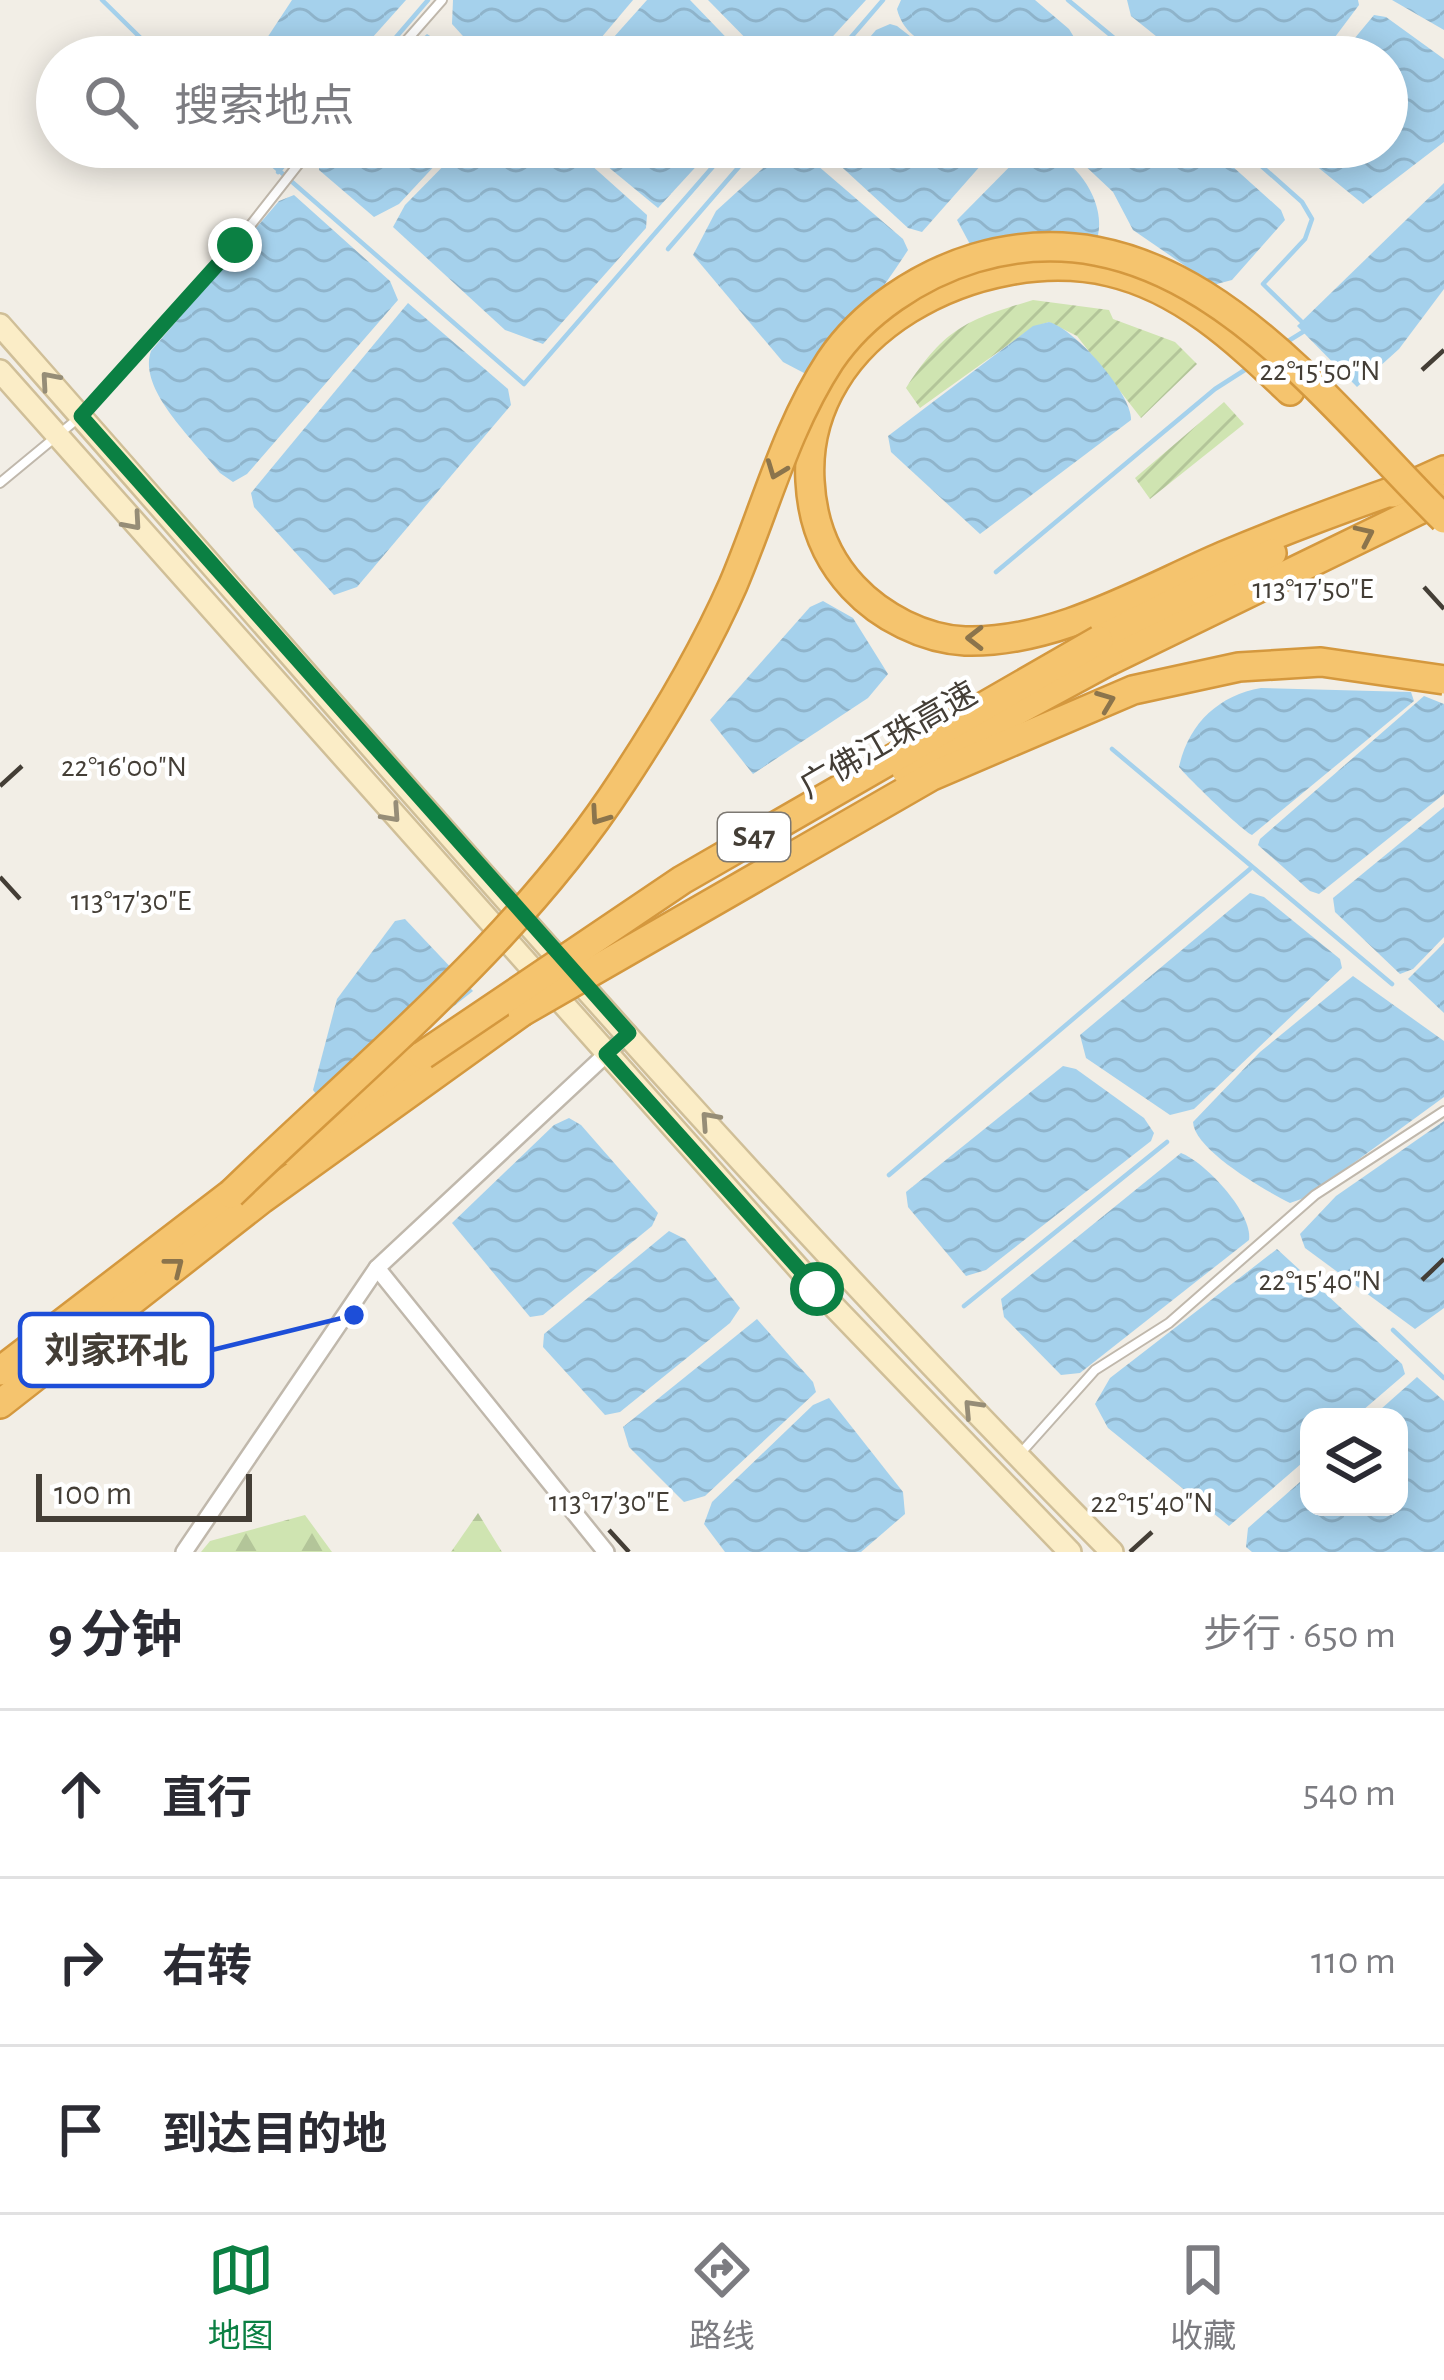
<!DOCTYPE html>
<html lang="zh">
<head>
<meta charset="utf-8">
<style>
  body { margin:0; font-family:"Alegreya Sans","Noto Sans SC",sans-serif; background:#f2f2f3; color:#2b2b33 }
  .controls { position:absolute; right:36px; bottom:36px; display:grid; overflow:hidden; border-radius:24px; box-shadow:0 6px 30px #0003 }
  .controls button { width:108px; height:108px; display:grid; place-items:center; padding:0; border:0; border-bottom:3px solid #e1e1e2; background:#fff; color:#2b2b33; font:60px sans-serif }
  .scale { position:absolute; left:36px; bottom:30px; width:216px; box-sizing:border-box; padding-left:12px; border:6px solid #443e36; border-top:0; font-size:33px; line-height:42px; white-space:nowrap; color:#443e36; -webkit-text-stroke:9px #fff; paint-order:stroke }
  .stop { position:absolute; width:36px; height:36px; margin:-27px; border:9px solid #0b8043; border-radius:50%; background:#fff }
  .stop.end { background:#0b8043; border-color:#fff; box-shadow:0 3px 12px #0008 }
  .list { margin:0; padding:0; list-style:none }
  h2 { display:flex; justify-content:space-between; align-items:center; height:156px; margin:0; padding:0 48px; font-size:51px }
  h2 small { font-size:39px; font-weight:400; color:#7c7c81 }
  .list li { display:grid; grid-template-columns:78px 1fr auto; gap:36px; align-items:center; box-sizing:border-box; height:168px; padding:0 48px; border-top:3px solid #e1e1e2 }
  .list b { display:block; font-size:45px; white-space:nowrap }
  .list em { font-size:39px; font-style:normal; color:#7c7c81 }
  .icon { flex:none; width:66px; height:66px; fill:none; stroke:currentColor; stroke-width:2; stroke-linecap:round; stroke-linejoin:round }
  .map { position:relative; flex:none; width:1444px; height:1552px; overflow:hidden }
  .search { position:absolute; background:#fff; box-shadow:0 6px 30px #0003; left:36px; right:36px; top:36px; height:132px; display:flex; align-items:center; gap:30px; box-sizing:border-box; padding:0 42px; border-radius:66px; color:#7c7c81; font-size:45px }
  .sheet { height:660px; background:#fff }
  nav { display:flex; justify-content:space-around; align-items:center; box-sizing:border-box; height:168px; border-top:3px solid #e1e1e2; background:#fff; font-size:33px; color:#7c7c81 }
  nav a { display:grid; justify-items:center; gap:6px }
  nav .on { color:#0b8043 }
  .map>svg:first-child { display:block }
  .forest { fill:url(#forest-firs) }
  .garden { fill:url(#garden-furrows) }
  .water { fill:url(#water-waves) }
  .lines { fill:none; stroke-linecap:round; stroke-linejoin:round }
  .stream { stroke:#a5d1ec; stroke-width:4.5 }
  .service-casing { stroke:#c0b8ac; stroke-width:12 }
  .minor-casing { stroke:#c0b8ac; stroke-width:20 }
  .secondary-casing { stroke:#d0bf98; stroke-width:26 }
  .motorway-casing { stroke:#d4983e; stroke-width:32 }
  .service { stroke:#fff; stroke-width:8 }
  .minor { stroke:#fff; stroke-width:15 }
  .secondary { stroke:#fbedc7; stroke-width:21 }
  .motorway { stroke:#f5c46e; stroke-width:27 }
  .motorway-bridge-casing { stroke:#d4983e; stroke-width:32; stroke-linecap:butt }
  .motorway-bridge { stroke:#f5c46e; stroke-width:27 }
  .oneway { stroke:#968d77 }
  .oneway2 { stroke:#8b744c }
  .route { stroke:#0b8043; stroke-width:15 }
  .ticks { fill:none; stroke:#443e36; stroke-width:4.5 }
  .labels { text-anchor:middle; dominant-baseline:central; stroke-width:9; stroke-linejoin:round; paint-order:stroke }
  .shield { fill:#fff; stroke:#7c7872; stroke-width:3 }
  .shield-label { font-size:30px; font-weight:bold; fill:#443e36 }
  .street-label { font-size:33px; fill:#443e36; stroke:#fff }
  .ticks-label { font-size:30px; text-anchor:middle; fill:#443e36; stroke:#fff; stroke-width:9; stroke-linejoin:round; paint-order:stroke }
  .leader { fill:none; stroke:#1d4ed8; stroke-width:4.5 }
  .callout-dot { fill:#1d4ed8; stroke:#fff; stroke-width:4.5 }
  .callout { fill:#fff; stroke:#1d4ed8; stroke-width:4.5 }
  .callout-label { font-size:36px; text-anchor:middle; font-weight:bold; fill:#443e36 }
</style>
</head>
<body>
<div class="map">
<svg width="1444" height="1552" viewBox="0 0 1444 1552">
  <defs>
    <pattern id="forest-firs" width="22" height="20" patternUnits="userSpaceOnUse" patternTransform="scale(3)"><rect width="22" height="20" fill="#cfe4b1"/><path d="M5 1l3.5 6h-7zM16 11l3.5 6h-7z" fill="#b3c599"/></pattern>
    <pattern id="garden-furrows" width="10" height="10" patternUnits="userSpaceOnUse" patternTransform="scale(3)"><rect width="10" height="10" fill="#cfe4b1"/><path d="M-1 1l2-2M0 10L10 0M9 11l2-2" fill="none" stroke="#b3c599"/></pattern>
    <pattern id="water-waves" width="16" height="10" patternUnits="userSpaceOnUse" patternTransform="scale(3)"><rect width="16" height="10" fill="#a5d1ec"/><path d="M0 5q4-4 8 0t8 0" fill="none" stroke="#8fb4cb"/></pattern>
  </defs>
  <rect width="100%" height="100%" fill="#f2eee6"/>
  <g class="forest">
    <polygon points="478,1513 502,1552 451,1552"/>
    <polygon points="305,1515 332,1552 201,1552 210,1541"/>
  </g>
  <g class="garden">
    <path d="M1033,300l76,10 4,9 62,23 22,22 -56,54 -64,-82 -28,-14 -16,5 -113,81 -14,-20c39,-60 60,-68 127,-88z"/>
    <polygon points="1224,402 1244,424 1150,499 1135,478"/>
  </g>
  <g class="water">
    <polygon points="292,0 406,0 355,57 272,57 267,38"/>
    <polygon points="453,0 633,0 585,57 482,57 452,24"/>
    <polygon points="647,0 690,0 745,57 596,57"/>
    <polygon points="708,0 866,0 814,57 764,57"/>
    <path d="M901,0h134l34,29 11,18 -5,10c-49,0 -163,14 -178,-48z"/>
    <polygon points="1127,0 1358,0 1359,5 1320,57 1182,57 1131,16"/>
    <polygon points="1392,0 1444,0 1444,30"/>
    <polygon points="1374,15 1386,17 1444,59 1444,142 1363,204 1293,147 1387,147 1387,57 1339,57"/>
    <polygon points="890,24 897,26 937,57 853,57 876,30"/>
    <polygon points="427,34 463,57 399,57"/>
    <polygon points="320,147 452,147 399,204 374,217 319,170"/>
    <polygon points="462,147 571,147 647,215 646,228 543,344 505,330 393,227 405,205"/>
    <polygon points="584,147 714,147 658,208"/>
    <polygon points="820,147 997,147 922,232 908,228"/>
    <path d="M1029,147c43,0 85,60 65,100l-114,16 -23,-43z"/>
    <polygon points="1079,147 1211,147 1281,210 1285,220 1232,280 1213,285 1133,230 1113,192 1079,160"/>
    <path d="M785,148l18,5 100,86 5,11c-27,42 -57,80 -90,119l-14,4 -21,-11 -90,-107 23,-44z"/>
    <polygon points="1444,183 1444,289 1399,349 1357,387 1297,326"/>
    <path d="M294,195l96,86 8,19 -151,174 -14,8 -13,-9c-24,-31 -83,-83 -69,-122l128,-150z"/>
    <polygon points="408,303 508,389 511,405 357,587 334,595 254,507 251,493"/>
    <path d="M1049,322c26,7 83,72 82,98l-151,114 -89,-82 -3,-16 145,-110z"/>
    <polygon points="823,601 853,618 888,674 868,698 753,774 710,720 810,607"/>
    <path d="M1261,688l150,4 3,9 -162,134c-10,-4 -65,-58 -73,-68 9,-43 40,-72 82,-79z"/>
    <polygon points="1424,696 1444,704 1444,794 1319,894 1310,891 1258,845 1260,839"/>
    <polygon points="1444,807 1444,937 1413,969 1400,974 1335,912 1333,898"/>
    <polygon points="1250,893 1264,897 1340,959 1342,968 1194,1109 1170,1115 1086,1058 1080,1035"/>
    <polygon points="405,919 473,991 326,1107 313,1090 337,999 395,921"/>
    <polygon points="1444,943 1444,1013 1408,979"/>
    <path d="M1353,976l91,65v56l-137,100 -17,6c-24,-12 -96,-53 -97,-81l67,-70z"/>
    <polygon points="1063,1066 1076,1069 1144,1118 1154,1133 1151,1141 986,1270 966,1276 908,1207 906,1192"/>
    <polygon points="569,1118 581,1125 658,1213 652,1226 543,1315 530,1317 452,1223 554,1125"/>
    <polygon points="1444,1121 1444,1308 1415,1329 1305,1248 1300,1234 1336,1196"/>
    <path d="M1181,1153c24,9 72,60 68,87l-169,133 -19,2 -57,-58 -3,-18z"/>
    <polygon points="669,1231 685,1239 740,1308 730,1323 620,1412 605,1415 543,1347 544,1334"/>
    <polygon points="1277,1249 1402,1364 1405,1374 1355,1417 1309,1417 1309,1457 1229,1526 1108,1428 1095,1404 1110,1378"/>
    <polygon points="757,1319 813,1382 816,1392 705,1496 684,1502 629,1447 623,1427"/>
    <polygon points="1417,1377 1444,1401 1444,1552 1252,1552 1246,1547 1248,1528 1309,1474 1309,1507 1399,1507 1399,1417 1372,1417"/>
    <polygon points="829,1398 903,1492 905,1514 861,1552 725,1552 704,1524 712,1502 813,1405"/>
  </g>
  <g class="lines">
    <g class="stream">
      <polyline points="102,0 160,57"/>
      <polyline points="1068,0 1137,57"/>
      <polyline points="379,57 428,0"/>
      <polyline points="834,57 883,0"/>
      <polyline points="252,147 524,384 730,147"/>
      <polyline points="1240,147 1302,202 1312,219 1305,239 1263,284 1302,322"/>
      <polyline points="278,172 300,147"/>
      <polyline points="668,249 756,147"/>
      <polyline points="1285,343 1306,330"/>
      <polyline points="996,572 1215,389 1251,366"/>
      <polyline points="1112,749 1392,984"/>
      <polyline points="889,1175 1250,869"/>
      <polyline points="964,1306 1167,1142"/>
      <polyline points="1393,1330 1444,1378"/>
    </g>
    <g class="service-casing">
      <g id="service">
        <polyline points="392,57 442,0"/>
        <polyline points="0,483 81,416 235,245 312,147"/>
        <polyline points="1019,1455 1095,1370 1169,1323 1315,1195 1444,1111"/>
      </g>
    </g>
    <g class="minor-casing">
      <g id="minor">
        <polyline points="377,1268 606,1552"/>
        <polyline points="184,1552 377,1268 629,1033"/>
      </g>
    </g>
    <g class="secondary-casing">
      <g id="secondary">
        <path d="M0,325c365,413 724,835 1112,1227"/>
        <polyline points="0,371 817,1289 1070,1552"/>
      </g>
    </g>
    <g class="motorway-casing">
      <g id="motorway">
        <path d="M1290,391c-52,-49 -107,-102 -180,-119 -128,-30 -309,59 -300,209 2,40 15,76 43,106 28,30 71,52 112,54 89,3 179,-51 258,-85 59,-25 118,-47 178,-68"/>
        <polyline points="1393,493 1444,470"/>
        <polyline points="1099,640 1272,553"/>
        <polyline points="1109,661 1444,498"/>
        <polyline points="290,1151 423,1055"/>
        <polyline points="0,1371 249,1180"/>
        <polyline points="0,1404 262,1199 522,1012"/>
      </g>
    </g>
    <use href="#service" class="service"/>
    <use href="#minor" class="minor"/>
    <use href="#secondary" class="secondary"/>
    <use href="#motorway" class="motorway"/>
    <g class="motorway-bridge-casing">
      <g id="motorway-bridge">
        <polyline points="906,771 1109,661"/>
        <polyline points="522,1012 932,776 1133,690 1239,667 1321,662 1444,680"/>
        <polyline points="423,1055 682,880 1099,640"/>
        <path d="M231,1194c136,-132 286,-251 391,-412 41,-62 81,-129 111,-197 32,-75 52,-155 97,-224 33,-49 89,-86 145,-103 204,-60 342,135 469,261"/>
      </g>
    </g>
    <use href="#motorway-bridge" class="motorway-bridge"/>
  </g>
  <defs><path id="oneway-chevron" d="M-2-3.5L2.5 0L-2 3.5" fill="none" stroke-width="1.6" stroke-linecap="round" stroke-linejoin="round" transform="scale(3)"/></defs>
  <g class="oneway">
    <use href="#oneway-chevron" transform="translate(49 380) rotate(-131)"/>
    <use href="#oneway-chevron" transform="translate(133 522) rotate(49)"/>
    <use href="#oneway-chevron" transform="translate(392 814) rotate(48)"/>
    <use href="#oneway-chevron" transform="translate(709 1120) rotate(-132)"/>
    <use href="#oneway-chevron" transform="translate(972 1408) rotate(-133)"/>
  </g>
  <g class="oneway2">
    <use href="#oneway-chevron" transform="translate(776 470) rotate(111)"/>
    <use href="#oneway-chevron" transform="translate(1365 535) rotate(-25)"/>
    <use href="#oneway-chevron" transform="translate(975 638) rotate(180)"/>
    <use href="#oneway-chevron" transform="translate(1106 701) rotate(-21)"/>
    <use href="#oneway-chevron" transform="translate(599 816) rotate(125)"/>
    <use href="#oneway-chevron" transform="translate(175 1266) rotate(-38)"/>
  </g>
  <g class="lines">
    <polyline class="route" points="235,245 81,416 629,1033 606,1054 817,1289"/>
  </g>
  <path class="ticks" d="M1422,370l22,-20M1424,587l20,22M0,786l22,-20M0,877l20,22M1422,1280l22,-21M609,1530l20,22M1130,1552l22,-20"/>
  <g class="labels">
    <rect class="shield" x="718" y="813" width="72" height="48" rx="9"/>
    <g class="shield-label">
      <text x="754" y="837">S47</text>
    </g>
    <g class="street-label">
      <text transform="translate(889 741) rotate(-30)">广佛江珠高速</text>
    </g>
  </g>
  <g class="ticks-label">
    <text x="1320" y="380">22°15'50"N</text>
    <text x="1313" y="598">113°17'50"E</text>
    <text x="124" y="776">22°16'00"N</text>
    <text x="131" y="910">113°17'30"E</text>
    <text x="1320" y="1290">22°15'40"N</text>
    <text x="609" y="1511">113°17'30"E</text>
    <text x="1152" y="1512">22°15'40"N</text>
  </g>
  <path class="leader" d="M354 1315L212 1350"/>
  <circle class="callout-dot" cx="354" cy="1315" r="12"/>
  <rect class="callout" x="20" y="1314" width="192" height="72" rx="12"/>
  <g class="callout-label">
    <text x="116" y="1363">刘家环北</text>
  </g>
</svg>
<div class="controls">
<button><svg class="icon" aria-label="layers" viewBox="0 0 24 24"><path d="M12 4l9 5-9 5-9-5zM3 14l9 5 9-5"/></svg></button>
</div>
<div class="scale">100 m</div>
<div class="stop" style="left:817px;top:1289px"></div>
<div class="stop end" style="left:235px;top:245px"></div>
<div class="search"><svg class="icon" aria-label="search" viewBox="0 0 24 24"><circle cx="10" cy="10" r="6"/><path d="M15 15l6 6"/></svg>搜索地点</div>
</div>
<section class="sheet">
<h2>9 分钟<small>步行 · 650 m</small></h2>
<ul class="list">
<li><svg class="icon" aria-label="ahead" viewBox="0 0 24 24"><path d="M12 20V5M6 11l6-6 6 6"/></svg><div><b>直行</b></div><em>540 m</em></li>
<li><svg class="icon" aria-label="right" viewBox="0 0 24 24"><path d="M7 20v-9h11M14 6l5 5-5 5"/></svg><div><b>右转</b></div><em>110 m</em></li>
<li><svg class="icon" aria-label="arrive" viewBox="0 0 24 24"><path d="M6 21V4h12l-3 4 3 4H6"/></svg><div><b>到达目的地</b></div></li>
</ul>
</section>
<nav>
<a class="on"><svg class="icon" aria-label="map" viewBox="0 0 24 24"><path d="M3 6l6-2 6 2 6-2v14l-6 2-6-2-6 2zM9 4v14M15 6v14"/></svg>地图</a>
<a><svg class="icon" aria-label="directions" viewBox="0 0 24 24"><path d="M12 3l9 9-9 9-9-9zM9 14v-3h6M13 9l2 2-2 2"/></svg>路线</a>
<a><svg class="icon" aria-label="saved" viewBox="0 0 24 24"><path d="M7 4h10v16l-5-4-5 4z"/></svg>收藏</a>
</nav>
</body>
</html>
